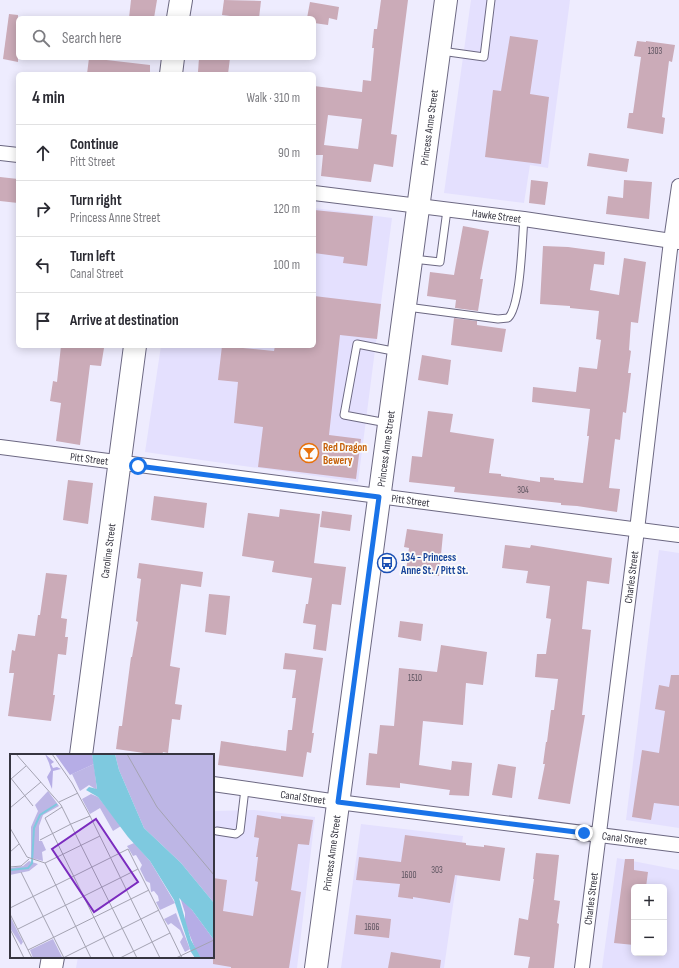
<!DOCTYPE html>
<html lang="en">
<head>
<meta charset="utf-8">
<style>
  body { margin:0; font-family:"Sofia Sans Condensed",sans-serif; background:#f7f7f7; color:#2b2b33 }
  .controls { position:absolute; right:12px; bottom:12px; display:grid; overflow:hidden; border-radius:6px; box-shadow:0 2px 10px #0003 }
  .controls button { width:36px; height:36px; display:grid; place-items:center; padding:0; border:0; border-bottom:1px solid #e1e1e2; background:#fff; color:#2b2b33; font:20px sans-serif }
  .stop { position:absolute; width:12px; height:12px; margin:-9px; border:3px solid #1a73e8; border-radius:50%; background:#fff }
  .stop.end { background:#1a73e8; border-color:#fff; box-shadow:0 1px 4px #0008 }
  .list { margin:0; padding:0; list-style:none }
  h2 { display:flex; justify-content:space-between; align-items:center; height:52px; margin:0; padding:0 16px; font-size:17px }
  h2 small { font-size:13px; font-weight:400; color:#7c7c81 }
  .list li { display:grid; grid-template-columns:26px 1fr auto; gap:12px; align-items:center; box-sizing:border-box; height:56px; padding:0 16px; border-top:1px solid #e1e1e2 }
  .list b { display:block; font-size:15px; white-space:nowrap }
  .list p { margin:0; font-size:13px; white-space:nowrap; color:#7c7c81 }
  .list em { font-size:13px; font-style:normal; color:#7c7c81 }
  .icon { flex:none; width:22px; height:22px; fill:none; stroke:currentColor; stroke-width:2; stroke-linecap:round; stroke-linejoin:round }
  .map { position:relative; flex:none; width:679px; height:968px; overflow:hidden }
  .search { position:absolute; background:#fff; box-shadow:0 2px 10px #0003; left:16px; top:16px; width:300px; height:44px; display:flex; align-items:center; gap:10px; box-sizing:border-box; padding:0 14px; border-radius:6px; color:#7c7c81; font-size:15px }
  .panel { position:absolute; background:#fff; box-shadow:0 2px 10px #0003; left:16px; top:72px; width:300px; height:276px; border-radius:6px }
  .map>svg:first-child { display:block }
  .built { fill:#e4e0fe; fill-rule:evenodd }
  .building { fill:#cbabb8; fill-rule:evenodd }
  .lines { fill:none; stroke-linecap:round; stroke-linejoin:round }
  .lane-casing { stroke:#6c6882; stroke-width:9 }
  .street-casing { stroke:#6c6882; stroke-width:16 }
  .primary-casing { stroke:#6c6882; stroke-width:24 }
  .lane { stroke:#fff; stroke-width:7 }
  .street { stroke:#fff; stroke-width:14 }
  .primary { stroke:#fff; stroke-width:22 }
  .route { stroke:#1a73e8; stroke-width:5 }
  .labels { text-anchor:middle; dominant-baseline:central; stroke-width:3.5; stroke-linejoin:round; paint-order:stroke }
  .number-label { font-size:9px; fill:#5b525e }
  .street-label { font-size:11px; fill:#363540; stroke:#fbfbfb }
  .food-label { font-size:11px; font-weight:bold; fill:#c56008; stroke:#fbfbfb; text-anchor:start }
  .transit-label { font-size:11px; font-weight:bold; fill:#164399; stroke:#fbfbfb; text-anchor:start }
  .inset-river { fill:none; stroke:#7ec9df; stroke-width:2 }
  .inset-road { fill:none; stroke:#a4a3b2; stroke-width:1 }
  .view { fill:#7b2cbf; fill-opacity:0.15; stroke:#7b2cbf; stroke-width:2 }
  .inset-edge { fill:none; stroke:#363540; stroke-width:2 }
</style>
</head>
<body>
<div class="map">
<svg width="679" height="968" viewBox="0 0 679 968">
  <rect width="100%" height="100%" fill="#eeecfe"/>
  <g class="built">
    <polygon points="471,0 570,0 548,168 530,165 524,203 444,193"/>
    <polygon points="314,208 392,218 358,482 145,452 161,346 314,346"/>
    <polygon points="659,550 679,553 679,828 626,820"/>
    <polygon points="254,810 315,817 297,968 76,968 78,957 213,957 213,811"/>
    <polygon points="361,824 463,836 444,968 341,968"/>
    <path d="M617,858l62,12v98h-77zM634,887h30v66h-30z"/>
  </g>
  <g class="building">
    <polygon points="131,0 157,0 154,18 129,18"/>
    <polygon points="224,0 261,1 259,18 246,18 222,15"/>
    <path d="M381,0h27l-17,134 6,1 -4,32 -19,-3 -3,18 -50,-6 2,-21h-9v-69l48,6 1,-12 8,1 3,-33h-2l2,-19h3zM328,115l34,4 -4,30 -34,-4z"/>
    <polygon points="310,2 339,7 337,20 329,18 328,25 314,23 314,18 307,18"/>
    <polygon points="9,14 18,15 18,62 3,59"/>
    <polygon points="510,36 538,40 530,94 549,97 541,164 485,157 493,90 501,91"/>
    <polygon points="637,41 646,42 646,41 675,45 672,62 669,61 662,117 665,118 663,134 627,128 629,113 633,113 641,57 634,56"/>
    <polygon points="89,58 150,65 150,74 87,74"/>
    <polygon points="199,58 230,58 228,74 198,72"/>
    <polygon points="589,153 629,159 627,172 587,166"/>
    <polygon points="0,177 18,179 18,203 0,201"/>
    <polygon points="531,180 548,182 545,205 529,203"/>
    <polygon points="624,180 652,182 649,219 606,214 608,196 623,198"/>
    <polygon points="314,210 373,216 367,266 343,263 344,257 314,253"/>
    <polygon points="463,226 489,231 480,279 483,279 478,311 455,308 456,300 427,296 430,272 454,275"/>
    <polygon points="543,246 568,247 605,252 604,265 594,264 590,290 619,295 624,258 646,262 638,323 631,322 629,350 631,351 628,373 631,373 626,413 623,412 620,440 615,439 609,488 620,489 617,512 577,506 561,505 561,503 454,492 455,487 409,482 412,456 422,457 428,411 453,414 450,432 494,439 489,473 501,474 501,476 540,482 540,477 554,478 554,480 583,483 589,436 587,436 590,409 532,402 533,387 576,392 579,367 597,369 601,340 596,339 599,311 570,308 570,306 540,304"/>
    <polygon points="314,296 381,304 377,339 340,335 329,435 361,439 356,479 258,467 263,427 234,423 238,382 218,380 222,346 274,351 275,346 314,346"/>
    <polygon points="454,318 477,321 477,325 506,329 502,352 451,345"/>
    <polygon points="61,346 86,346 104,348 101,366 90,365 80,445 56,441 61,403 50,401 53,381 57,382"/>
    <polygon points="422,355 451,360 448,385 418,380"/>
    <polygon points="68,480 93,483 88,524 63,520"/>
    <polygon points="154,496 207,503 204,528 151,520"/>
    <polygon points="280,509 320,514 314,563 346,567 341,605 332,604 326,651 313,649 316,625 303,623 306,604 308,604 312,578 272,572 274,561 242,556 248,513 279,517"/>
    <polygon points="322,511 352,515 350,531 320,527"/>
    <polygon points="407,529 443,534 439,576 406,571 409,548 404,547"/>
    <polygon points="505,545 530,548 531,545 612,558 609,584 587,581 582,629 591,630 582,715 585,715 570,804 538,799 545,764 543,764 546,742 547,742 551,710 554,710 558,679 535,677 537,654 546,654 551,619 546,618 550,586 526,583 528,571 502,568"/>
    <polygon points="139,563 203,572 201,587 181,584 170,666 180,668 175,704 182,705 180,720 172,719 168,753 163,752 162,755 143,755 144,753 116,749 119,726 122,726 131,657 132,657 138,622 136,621 141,579 137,578"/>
    <polygon points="46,573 67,575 61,618 67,619 65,637 68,637 66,655 58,654 53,695 55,695 51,721 8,716 14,673 9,673 12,650 15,651 18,634 35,636 38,615 40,615"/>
    <polygon points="209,594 230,596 226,635 205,632"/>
    <polygon points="400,621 423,624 421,641 398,637"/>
    <polygon points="441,645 487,652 483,685 466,683 463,725 423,721 419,765 451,770 452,761 472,763 469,796 449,795 450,790 400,783 400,788 366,785 369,753 377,754 380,725 394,726 399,668 437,672"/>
    <polygon points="285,653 323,658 312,733 314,733 311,753 307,752 303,777 218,765 221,741 286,751 288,730 292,730 296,698 292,698 296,670 283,669"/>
    <polygon points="671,675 679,675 679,806 654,803 651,820 632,817 642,750 659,753 665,711 655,709 659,685 669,687"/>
    <polygon points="498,764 516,767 512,798 492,795"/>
    <polygon points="257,815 281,819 281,816 313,820 309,845 298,844 291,890 301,892 289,968 231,968 231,967 213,964 213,878 227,880 223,911 253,916 258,882 255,881 258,857 256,857 259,838 254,837"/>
    <polygon points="405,835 466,843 466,845 484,847 484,845 505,848 500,881 455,875 450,903 413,897 413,899 398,897 400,884 356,880 359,857 401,862"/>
    <polygon points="536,853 559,855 554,900 560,901 557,923 559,924 554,968 528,968 530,957 514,955 519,918 528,920 534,879 533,879"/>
    <polygon points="625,859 634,859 634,870 648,872 646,887 634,887 634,945 614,943"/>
    <polygon points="356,915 391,919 389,938 354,934"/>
    <polygon points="391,952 441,960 440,968 388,968"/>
  </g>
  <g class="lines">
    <g class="lane-casing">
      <g id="lane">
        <polyline points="441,51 484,57 491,0"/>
        <polyline points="413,259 440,262 447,210"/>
        <path d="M407,307l91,12 10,-1c13,-12 14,-79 16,-99"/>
        <polyline points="387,423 344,415 357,344 398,352"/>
        <polyline points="217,831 236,834 240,831 245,789"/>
      </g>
    </g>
    <g class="street-casing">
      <g id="street">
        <polyline points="0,153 18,155"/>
        <path id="s1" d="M314,193l210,26 155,23"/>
        <path id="s2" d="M0,447l679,88"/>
        <path id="s3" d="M213,784l125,18 341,43"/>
        <path id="s4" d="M582,968l55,-438 34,-289 8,-55"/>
      </g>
    </g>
    <g class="primary-casing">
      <g id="primary">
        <polyline points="178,18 181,0"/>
        <polyline points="171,74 173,58"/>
        <path id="s5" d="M81,755l54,-409"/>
        <polyline points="51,968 53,957"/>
        <path id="s6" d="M316,968l130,-968"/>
      </g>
    </g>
    <use href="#lane" class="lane"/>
    <use href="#street" class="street"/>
    <use href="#primary" class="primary"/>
  </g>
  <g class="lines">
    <polyline class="route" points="138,466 379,497 338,802 584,833"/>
  </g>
  <defs>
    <g id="bar-ring" transform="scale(1)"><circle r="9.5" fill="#fbfbfb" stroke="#e8710a" stroke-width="1.5"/><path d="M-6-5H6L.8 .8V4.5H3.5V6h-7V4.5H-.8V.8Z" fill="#e8710a"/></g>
    <g id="bus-ring" transform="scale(1)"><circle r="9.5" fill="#fbfbfb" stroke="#1a4fb4" stroke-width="1.5"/><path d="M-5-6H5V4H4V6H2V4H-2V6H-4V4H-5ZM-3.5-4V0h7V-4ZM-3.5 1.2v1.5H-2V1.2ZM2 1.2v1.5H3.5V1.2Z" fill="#1a4fb4"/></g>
  </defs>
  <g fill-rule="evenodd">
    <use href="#bar-ring" x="309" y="453"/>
    <use href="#bus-ring" x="387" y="563"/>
  </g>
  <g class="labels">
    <g class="number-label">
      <text x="655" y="51">1303</text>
      <text x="523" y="490">304</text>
      <text x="415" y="678">1510</text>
      <text x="437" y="870">303</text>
      <text x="409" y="875">1600</text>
      <text x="372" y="927">1606</text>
    </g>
    <g class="street-label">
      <text stroke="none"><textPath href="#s6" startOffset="848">Princess Anne Street</textPath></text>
      <text stroke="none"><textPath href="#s1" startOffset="184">Hawke Street</textPath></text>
      <text stroke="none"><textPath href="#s6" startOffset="524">Princess Anne Street</textPath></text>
      <text stroke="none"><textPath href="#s2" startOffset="90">Pitt Street</textPath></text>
      <text stroke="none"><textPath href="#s2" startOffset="414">Pitt Street</textPath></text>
      <text stroke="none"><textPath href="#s5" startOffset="206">Caroline Street</textPath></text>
      <text stroke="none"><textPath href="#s4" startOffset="394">Charles Street</textPath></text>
      <text stroke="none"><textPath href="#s3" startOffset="91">Canal Street</textPath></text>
      <text stroke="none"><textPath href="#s3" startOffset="415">Canal Street</textPath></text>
      <text stroke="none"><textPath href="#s6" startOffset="116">Princess Anne Street</textPath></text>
      <text stroke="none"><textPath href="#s4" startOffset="70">Charles Street</textPath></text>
    </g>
    <g class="food-label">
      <text x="323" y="447">Red Dragon<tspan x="323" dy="13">Bewery</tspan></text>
    </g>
    <g class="transit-label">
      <text x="401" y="557">134 - Princess<tspan x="401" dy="13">Anne St. / Pitt St.</tspan></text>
    </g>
  </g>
  <g transform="translate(10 754)">
    <rect width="204" height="204" fill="#eeecfe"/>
    <path d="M105,0h99v149l-33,-40 -37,-35 -25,-58zM84,10l3,26 -8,-5 -9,6 -8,-17zM38,37l11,15 -16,9 -4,11v15h3l4,9 -4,2 1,9 -12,-3v-31l7,-16 -3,-6zM81,40l7,3 23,29 -8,5 -13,-23 -10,6 -8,-15zM124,89l16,18 25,42 -15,7 -4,-8 3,-1 -1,-5 -4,-5 -3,1 -1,-9 -4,-2 -6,-12 2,-4 -6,-10 -3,1 -6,-10zM19,107l9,3 -9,7 -19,4v-7l13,-2zM166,159l14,36 -5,3 -5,-10 3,-5 -3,-7 -9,-7 -3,2 -4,-6zM0,162l13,26 -2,3 -11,-17zM43,185l9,18 -29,1 -3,-8z" fill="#bdb6e5"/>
    <path d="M35,0l9,8 -3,2 2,4 4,-1 4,2 -8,2 -1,18 -5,-12 4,-7 -2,-7zM45,0h37l2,10 -24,11zM170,143l12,13 22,30v18h-13l-5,-7 -11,-28v-10z" fill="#b6ade6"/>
    <path d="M82,0h23l4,16 25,58 37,35 33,40v37l-22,-30 -13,-12 12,42 10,18h-6l-4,-6 -17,-52 -24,-39 -22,-24 -30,-40 -12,-7 3,-3 8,2z" fill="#7ec9df"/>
    <path class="inset-river" d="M0,116l18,-2 4,-5 2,-35 6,-13 17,-11"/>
    <path class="inset-road" d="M6,0l45,51 76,153M42,0l20,29 18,33M117,0l30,53 57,68M0,23l23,29M1,25l15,-13M49,48l19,-9M52,53l-17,11 69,140M0,54l31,-26M61,70l19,-8 70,142M0,74l17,29 18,6M30,86l31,-16M0,98l9,-8M35,109l46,95M35,109l55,-27M0,113l11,-1 8,-7M11,118l43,86M0,154l118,-59 42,84M0,160l22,44M0,175l14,29M8,175l120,-60M18,196l121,-60M53,204l96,-48M110,204l50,-25 12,25M166,204l38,-18"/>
    <path class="view" d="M86,65l42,63 -44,30 -42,-63z"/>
    <rect width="204" height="204" class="inset-edge"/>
  </g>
</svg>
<div class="controls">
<button>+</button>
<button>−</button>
</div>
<div class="stop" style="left:138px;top:466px"></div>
<div class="stop end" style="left:584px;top:833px"></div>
<div class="search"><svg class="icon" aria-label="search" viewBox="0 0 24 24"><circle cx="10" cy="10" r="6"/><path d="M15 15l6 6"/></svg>Search here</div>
<section class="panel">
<h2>4 min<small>Walk · 310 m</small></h2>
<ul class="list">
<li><svg class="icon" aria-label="ahead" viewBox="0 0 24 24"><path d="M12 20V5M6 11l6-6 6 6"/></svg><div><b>Continue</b><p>Pitt Street</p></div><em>90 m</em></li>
<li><svg class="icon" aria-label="right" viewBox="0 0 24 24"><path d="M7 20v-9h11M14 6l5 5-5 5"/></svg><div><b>Turn right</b><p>Princess Anne Street</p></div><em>120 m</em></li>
<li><svg class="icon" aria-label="left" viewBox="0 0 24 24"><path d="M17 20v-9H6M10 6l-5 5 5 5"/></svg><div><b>Turn left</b><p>Canal Street</p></div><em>100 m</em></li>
<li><svg class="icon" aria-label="arrive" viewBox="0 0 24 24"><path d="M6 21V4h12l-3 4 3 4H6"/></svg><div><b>Arrive at destination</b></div></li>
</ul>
</section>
</div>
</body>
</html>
